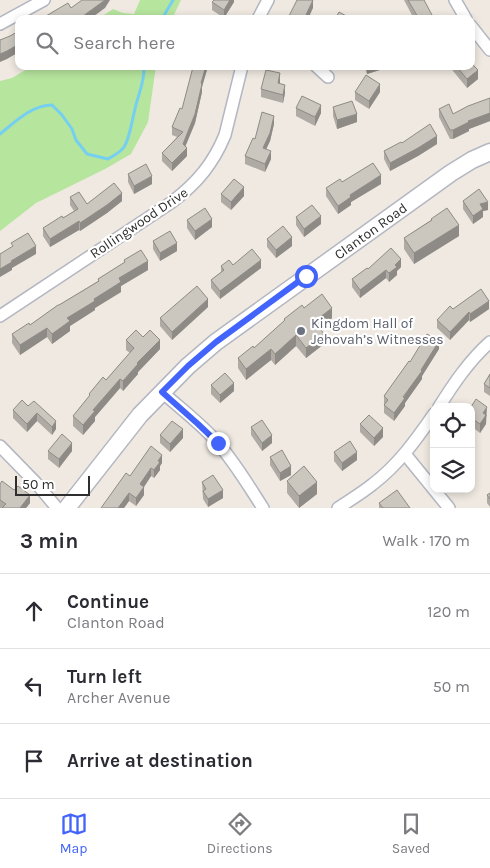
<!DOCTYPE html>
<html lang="en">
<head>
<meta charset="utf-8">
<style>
  body { margin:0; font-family:Karla,sans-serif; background:#f7f7f7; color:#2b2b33 }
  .controls { position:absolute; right:15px; bottom:15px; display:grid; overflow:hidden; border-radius:10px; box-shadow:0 2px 8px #0003 }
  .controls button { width:45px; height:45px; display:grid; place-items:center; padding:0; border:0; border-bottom:1px solid #e1e1e2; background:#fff; color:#2b2b33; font:25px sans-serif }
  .scale { position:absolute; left:15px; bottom:12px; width:75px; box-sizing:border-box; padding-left:5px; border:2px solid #2e2e2e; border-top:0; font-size:14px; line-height:18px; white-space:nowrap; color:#2e2e2e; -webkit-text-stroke:4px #fff; paint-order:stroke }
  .stop { position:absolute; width:15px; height:15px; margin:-11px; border:4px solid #4264fb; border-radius:50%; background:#fff }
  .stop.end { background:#4264fb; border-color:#fff; box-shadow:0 1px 5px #0008 }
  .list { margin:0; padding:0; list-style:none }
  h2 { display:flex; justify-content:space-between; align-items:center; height:65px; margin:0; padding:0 20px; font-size:21px }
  h2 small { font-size:16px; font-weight:400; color:#7c7c81 }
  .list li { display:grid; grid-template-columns:32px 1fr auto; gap:15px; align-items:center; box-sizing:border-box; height:75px; padding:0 20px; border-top:1px solid #e1e1e2 }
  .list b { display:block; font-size:19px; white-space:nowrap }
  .list p { margin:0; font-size:16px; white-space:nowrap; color:#7c7c81 }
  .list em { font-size:16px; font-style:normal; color:#7c7c81 }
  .icon { flex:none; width:28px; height:28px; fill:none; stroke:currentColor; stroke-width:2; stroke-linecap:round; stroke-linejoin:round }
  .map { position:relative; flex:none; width:490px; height:508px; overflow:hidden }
  .search { position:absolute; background:#fff; box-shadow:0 2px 8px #0003; left:15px; right:15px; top:15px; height:55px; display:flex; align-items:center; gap:12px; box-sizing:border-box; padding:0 18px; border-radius:10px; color:#7c7c81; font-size:19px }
  .sheet { height:290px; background:#fff }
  nav { display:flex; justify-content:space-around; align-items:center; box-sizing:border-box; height:70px; border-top:1px solid #e1e1e2; background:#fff; font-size:14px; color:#7c7c81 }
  nav a { display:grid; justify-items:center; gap:2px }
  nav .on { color:#4264fb }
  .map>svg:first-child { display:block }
  .green { fill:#b6e59e }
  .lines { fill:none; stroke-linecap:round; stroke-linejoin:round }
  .stream { stroke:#75cff0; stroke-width:3 }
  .street-casing { stroke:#b4b7c1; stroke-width:14 }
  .secondary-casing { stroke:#b4b7c1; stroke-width:19 }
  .street { stroke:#fff; stroke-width:11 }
  .secondary { stroke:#fff; stroke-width:16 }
  .wall { fill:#afaba4 }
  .shaded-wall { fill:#8e8b86 }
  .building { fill:#cbc7bf; stroke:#8e8b86 }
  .route { stroke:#4264fb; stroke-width:6 }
  .worship-dot { fill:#6b7280; stroke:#fff; stroke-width:2 }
  .labels { text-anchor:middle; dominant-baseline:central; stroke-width:4.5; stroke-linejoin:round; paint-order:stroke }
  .street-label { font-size:14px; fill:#2e2e2e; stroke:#fff }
  .worship-label { font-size:14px; fill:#5b616d; stroke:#fff; text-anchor:start }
</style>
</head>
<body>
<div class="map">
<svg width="490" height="508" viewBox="0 0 490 508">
  <rect width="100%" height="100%" fill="#efe9e1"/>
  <g class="green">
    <polygon points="140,0 181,0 172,19 98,19 113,9 123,13 134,14"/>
    <polygon points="32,66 156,66 148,122 131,154 105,169 36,203 0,231 0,81 12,78"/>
  </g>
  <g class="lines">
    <g class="stream">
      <polyline points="162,19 173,0"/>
      <path d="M0,134c15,-12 32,-29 52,-29l10,10 10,14 4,11 11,14 21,5c6,-4 12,-6 16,-12 6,-9 8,-27 11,-38 3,-14 10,-28 9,-43"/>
    </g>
    <g class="street-casing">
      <g id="street">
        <polyline points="455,0 466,19"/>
        <polyline points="258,19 268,0"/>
        <polyline points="0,24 44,0"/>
        <polyline points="471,26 490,50"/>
        <polyline points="316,66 328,77"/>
        <path d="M0,316l172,-114c25,-19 41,-38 53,-67l17,-69"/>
        <path d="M162,392c18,16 38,31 54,49 18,20 32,44 47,67"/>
        <path d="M439,407c15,-24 30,-46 51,-65"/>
        <polyline points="0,446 36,483 57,508"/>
        <polyline points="405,454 449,508"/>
        <path d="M338,508c12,-8 24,-15 35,-24 25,-19 43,-44 61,-70"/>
      </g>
    </g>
    <g class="secondary-casing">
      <g id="secondary">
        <path id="s1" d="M67,508l73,-93 48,-49 28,-24 235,-169 21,-13 18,-8"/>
      </g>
    </g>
    <use href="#street" class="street"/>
    <use href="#secondary" class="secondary"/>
  </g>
  <g class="wall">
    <polygon points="234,0 234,2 224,18 212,10 212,2"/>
    <polygon points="404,0 424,0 432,19 414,19"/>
    <polygon points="192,66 208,66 202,87 202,92 195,123 185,147 187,156 172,171 162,161 162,153 177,137 172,135 172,127 182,109 192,73"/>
    <polygon points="364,66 386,66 386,68 367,74"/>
    <polygon points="449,66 471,66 478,79 467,88"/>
    <polygon points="280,82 280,84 285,93 283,103 261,97 261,89"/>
    <polygon points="355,92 380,92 369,109 355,100"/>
    <polygon points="490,98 490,121 469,129 469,131 453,139 450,139 439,117 439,109 453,114"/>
    <polygon points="333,107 357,122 337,129 333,116"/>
    <polygon points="296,108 321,113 315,126 296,116"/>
    <polygon points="274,124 270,141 266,149 271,159 265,172 245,164 245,156 255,139"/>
    <polygon points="402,143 437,144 418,156 390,171 384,159 384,151"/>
    <polygon points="128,174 152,184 134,194 128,182"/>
    <polygon points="342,182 381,184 351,202 351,205 338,214 326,196 326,188"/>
    <polygon points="221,194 244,196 231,210 221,202"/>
    <polygon points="70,197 87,204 122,201 107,213 80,231 79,230 50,247 43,236 43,228 63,218 74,211 70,205"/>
    <polygon points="463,201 488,210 483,211 483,217 473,224 463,209"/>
    <polygon points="296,217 321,224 304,237 296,225"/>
    <polygon points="431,219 459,236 414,264 404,249 404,238 431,220"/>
    <polygon points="187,220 212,227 195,240 187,228"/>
    <polygon points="267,239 292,246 276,258 267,247"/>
    <polygon points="153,241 177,251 160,261 153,249"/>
    <polygon points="124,260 148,270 121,286 121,292 95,308 95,310 70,326 70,331 52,344 47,337 20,355 12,343 12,334 30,325 59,305 98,281 98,279 124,263"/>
    <polygon points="233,265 261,268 220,299 211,288 211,280 221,272 221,266"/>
    <polygon points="401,267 397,271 397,275 389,282 386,278 360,298 352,287 352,279 368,269"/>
    <polygon points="208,307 172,340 160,326 160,318"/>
    <polygon points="304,308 332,318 320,328 324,344 306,358 296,346 275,365 271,360 246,380 238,368 238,358 254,348 284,321 284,319"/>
    <polygon points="453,309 489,309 470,322 469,320 450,340 437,328 437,320"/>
    <polygon points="143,337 160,349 138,372 138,374 123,391 120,388 95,417 95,421 83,435 73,426 73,416 89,397 89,394 106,380 130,353 126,350 126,340"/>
    <polygon points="439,349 422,376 422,379 405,403 405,406 394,421 384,413 384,396 410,362"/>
    <polygon points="490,374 490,396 484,392 484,384"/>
    <polygon points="211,385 234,391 220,403 211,394"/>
    <polygon points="28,406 56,429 52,435 37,421 27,432 13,418 13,410"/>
    <polygon points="471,407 487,415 486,417 486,424 480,433 471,426"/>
    <polygon points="360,424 383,437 374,446 360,432"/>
    <polygon points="251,427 272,443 262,451 251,435"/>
    <polygon points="160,435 183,438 170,452 160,443"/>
    <polygon points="48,451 72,451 59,468 48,459"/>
    <polygon points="334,452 357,460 342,471 334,461"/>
    <polygon points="270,457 291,475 280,481 270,465"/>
    <polygon points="162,463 160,466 160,470 154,478 151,476 144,487 144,495 136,506 129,501 124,508 130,476"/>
    <polygon points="287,481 317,494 299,508 287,493"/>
    <polygon points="202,482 223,498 208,507 203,499"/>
    <polygon points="0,484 30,503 26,508 0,508"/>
    <polygon points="490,493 490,507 487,503 487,495"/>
    <polygon points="379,503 410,508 379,508"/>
  </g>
  <g class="shaded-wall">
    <polygon points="105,0 110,0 105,8 90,19 79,19"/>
    <polygon points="230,0 234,0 234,2 224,18 224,10"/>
    <polygon points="313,0 313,8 308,19 304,19"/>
    <polygon points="19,44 19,52 7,59 0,62 0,54"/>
    <polygon points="206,66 208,66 202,87 202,92 195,123 183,152 187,148 187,156 172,171 172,163 183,144"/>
    <polygon points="367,66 386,66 386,68 367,74"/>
    <polygon points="478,70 478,79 467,88 467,79"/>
    <polygon points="280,73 280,82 278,91 278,83"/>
    <polygon points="380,84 380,92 369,109 369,101"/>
    <polygon points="285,85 285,93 283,103 283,95"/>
    <polygon points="321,105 321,113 315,126 315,117"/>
    <polygon points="490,113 490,121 469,129 469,131 453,139 453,130 468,121"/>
    <polygon points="357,114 357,122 337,129 337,120"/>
    <polygon points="274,116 274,124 270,141 263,156 263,148"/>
    <polygon points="437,136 437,144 418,156 390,171 390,163"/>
    <polygon points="271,151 271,159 265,172 265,164"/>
    <polygon points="381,175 381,184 351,202 351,205 338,214 338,206 350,195"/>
    <polygon points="152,176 152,184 134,194 134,186"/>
    <polygon points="244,187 244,196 231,210 231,202"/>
    <polygon points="122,193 122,201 107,213 80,231 80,223"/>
    <polygon points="488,202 488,210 483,211 483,217 473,224 473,216 480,204"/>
    <polygon points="321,216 321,224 304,237 304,229"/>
    <polygon points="212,219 212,227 195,240 195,231"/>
    <polygon points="79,221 79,230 50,247 50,239"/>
    <polygon points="459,225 459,236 414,264 414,253"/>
    <polygon points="292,237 292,246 276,258 276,250"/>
    <polygon points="177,243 177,251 160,261 160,253"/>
    <polygon points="36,246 36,254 12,268 12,270 0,277 0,269 11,261"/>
    <polygon points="401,259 401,267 397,271 397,275 389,282 389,273 395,265"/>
    <polygon points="261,260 261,268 220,299 220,291"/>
    <polygon points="148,261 148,270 121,286 121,292 95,308 95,310 70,326 70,331 52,344 52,334 67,318 94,299 119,278"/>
    <polygon points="386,270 386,278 360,298 360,290"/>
    <polygon points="208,299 208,307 172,340 172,332"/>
    <polygon points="489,301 489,309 470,322 470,314"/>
    <polygon points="332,308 332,318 315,332 315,321"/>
    <polygon points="469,312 469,320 450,340 450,332"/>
    <polygon points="47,328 47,337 20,355 20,345"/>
    <polygon points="324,334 324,344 306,358 306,348"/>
    <polygon points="296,335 296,346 275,365 275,354"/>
    <polygon points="160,340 160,349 138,372 138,374 123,391 123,381 137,363"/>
    <polygon points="439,341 439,349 422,376 422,379 405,403 405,406 394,421 394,413"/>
    <polygon points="271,349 271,360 246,380 246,369"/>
    <polygon points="120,379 120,388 95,417 95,421 83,435 83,425 93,410"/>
    <polygon points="234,383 234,391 220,403 220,395"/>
    <polygon points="487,407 486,424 480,433 480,424 483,413"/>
    <polygon points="37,413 37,421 27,432 27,424"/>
    <polygon points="56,421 56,429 52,435 52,427"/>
    <polygon points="383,428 383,437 374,446 374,438"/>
    <polygon points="183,429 183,438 170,452 170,444"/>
    <polygon points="272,435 272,443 262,451 262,443"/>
    <polygon points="72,443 72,451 59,468 59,459"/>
    <polygon points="357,452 357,460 342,471 342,463"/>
    <polygon points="162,455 162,463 160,466 160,470 154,478 154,470 158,461"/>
    <polygon points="291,466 291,475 280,481 280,473"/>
    <polygon points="151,468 151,476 140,493 140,484"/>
    <polygon points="317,482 317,494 299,508 299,496"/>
    <polygon points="144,487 144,495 136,506 136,498"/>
    <polygon points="223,490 223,498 208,507 208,499"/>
    <polygon points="129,493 129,501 124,508 118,508"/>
    <polygon points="30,495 30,503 26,508 20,508"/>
  </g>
  <g class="building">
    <polygon points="82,0 105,0 79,19 65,19 65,18 63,19 41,19 68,3 71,8"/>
    <polygon points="214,0 230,0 224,10 212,2"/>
    <polygon points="297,0 313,0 304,19 294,19 289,16"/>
    <polygon points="408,0 424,0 432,15 432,18 419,19"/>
    <polygon points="339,12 352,19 335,19"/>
    <polygon points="206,16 215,19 205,19"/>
    <polygon points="19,31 19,44 7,51 0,54 0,40 10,36"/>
    <polygon points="471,63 478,70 467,79 456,66 471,66"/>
    <polygon points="192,66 206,66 201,83 202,84 195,114 183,144 187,148 172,163 162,153 183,132 172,127 180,108 182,109 193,67 192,67"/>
    <polygon points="266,70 280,73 278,83 285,85 283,95 261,89"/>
    <polygon points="366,75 380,84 369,101 355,92"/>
    <polygon points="302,96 321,105 315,117 296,108"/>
    <polygon points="490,98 490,113 468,121 469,122 453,130 450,130 439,109 449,104 453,114 468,106"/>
    <polygon points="352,101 357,114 337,120 333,107"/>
    <polygon points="262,112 274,116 270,133 263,148 271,151 265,164 245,156 253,138 255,139"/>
    <polygon points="430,124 437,136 418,148 390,163 384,151 401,142 402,143"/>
    <polygon points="373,163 381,175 350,195 351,197 338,206 326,188 340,179 342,182"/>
    <polygon points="146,164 152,176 134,186 128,174"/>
    <polygon points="234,179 244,187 231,202 221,194"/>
    <polygon points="114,183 122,193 107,205 80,223 79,221 50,239 43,228 62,216 63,218 78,209 70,197 79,192 87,204"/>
    <polygon points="479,189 488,202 480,204 483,209 473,216 463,201"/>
    <polygon points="312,205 321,216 304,229 296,217"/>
    <polygon points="205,208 212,219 195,231 187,220"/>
    <polygon points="447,208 459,225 414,253 404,238 432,220 431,219"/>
    <polygon points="283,226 292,237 276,250 267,239"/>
    <polygon points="170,231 177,243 160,253 153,241"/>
    <polygon points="28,233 36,246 11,261 12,262 0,269 0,254 13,246 11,243"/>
    <polygon points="391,248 401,259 395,265 397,267 389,273 386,270 360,290 352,279 367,268 368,269"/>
    <polygon points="252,249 261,260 220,291 211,280 224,270 221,266 229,260 233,265"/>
    <polygon points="141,250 148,261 119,278 121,282 94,299 95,301 67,318 70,321 52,334 47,328 20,345 12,334 29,323 30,325 58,305 59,305 99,281 98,279 125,262 124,260"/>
    <polygon points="197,286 208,299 172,332 160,318"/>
    <polygon points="481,289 489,301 470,314 469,312 450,332 437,320 450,306 453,309"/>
    <polygon points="322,294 332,308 315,321 324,334 306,348 296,335 275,354 271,349 246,369 238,358 253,346 254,348 285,320 284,319 302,305 304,308"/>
    <polygon points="136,330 143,337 150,330 160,340 137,363 138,364 123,381 120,379 93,410 95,411 83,425 73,416 90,395 89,394 103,377 106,380 134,348 126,340"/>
    <polygon points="427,334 439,341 421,370 422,371 403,397 405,398 394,413 384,405 388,400 384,396 409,361 410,362"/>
    <polygon points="225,373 234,383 220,395 211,385"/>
    <polygon points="490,374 490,388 484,384"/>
    <polygon points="476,399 487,407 483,413 486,415 480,424 471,418 471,407"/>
    <polygon points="22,400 28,406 34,401 56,421 52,427 37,413 27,424 13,410"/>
    <polygon points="369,415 383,428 374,438 360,424"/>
    <polygon points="262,420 272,435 262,443 251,427"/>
    <polygon points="172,421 183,429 170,444 160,435"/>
    <polygon points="62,434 72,443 59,459 48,451"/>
    <polygon points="350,441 357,452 342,463 334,452"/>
    <polygon points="151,446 162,455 158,461 160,462 154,470 151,468 140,484 144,487 136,498 129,493 118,508 101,508 126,473 130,476"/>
    <polygon points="282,450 291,466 280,473 270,457"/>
    <polygon points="304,466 317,482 299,496 287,481"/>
    <polygon points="213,475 223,490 208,499 203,491 206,489 202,482"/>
    <polygon points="2,481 14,490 18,486 30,495 20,508 2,508 6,504 0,500 0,484"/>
    <polygon points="397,490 410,508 383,508 379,503"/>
    <polygon points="490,493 490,499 487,495"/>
  </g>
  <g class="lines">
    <polyline class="route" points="218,443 198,424 162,392 188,366 216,342 306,276"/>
  </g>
  <circle class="worship-dot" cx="301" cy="331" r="5"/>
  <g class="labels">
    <g class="street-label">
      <text transform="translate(139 223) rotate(-34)">Rollingwood Drive</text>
      <text stroke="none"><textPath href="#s1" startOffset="414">Clanton Road</textPath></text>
    </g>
    <g class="worship-label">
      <text x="311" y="323">Kingdom Hall of<tspan x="311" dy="16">Jehovah’s Witnesses</tspan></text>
    </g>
  </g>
</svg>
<div class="controls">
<button><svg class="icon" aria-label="locate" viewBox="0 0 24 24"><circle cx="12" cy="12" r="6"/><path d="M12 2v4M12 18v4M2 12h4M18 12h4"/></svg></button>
<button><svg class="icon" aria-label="layers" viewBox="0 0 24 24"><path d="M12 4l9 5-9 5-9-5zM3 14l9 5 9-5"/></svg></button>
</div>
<div class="scale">50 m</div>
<div class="stop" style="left:306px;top:276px"></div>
<div class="stop end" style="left:218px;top:443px"></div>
<div class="search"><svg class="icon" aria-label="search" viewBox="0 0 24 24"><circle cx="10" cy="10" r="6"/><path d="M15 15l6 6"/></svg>Search here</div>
</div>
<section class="sheet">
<h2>3 min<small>Walk · 170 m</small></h2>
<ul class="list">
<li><svg class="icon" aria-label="ahead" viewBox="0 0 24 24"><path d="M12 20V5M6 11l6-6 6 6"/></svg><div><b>Continue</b><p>Clanton Road</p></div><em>120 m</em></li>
<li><svg class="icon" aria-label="left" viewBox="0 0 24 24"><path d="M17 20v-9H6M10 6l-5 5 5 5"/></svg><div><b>Turn left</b><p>Archer Avenue</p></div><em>50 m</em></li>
<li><svg class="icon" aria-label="arrive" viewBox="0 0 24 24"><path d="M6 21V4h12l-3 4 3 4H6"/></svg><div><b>Arrive at destination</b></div></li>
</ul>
</section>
<nav>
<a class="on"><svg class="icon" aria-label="map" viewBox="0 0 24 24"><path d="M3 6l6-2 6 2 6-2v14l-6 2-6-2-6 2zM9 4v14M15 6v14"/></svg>Map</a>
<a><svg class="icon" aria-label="directions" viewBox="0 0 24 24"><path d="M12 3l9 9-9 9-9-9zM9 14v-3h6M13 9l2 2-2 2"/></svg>Directions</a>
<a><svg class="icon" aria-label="saved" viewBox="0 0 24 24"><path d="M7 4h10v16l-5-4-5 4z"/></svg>Saved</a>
</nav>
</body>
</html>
